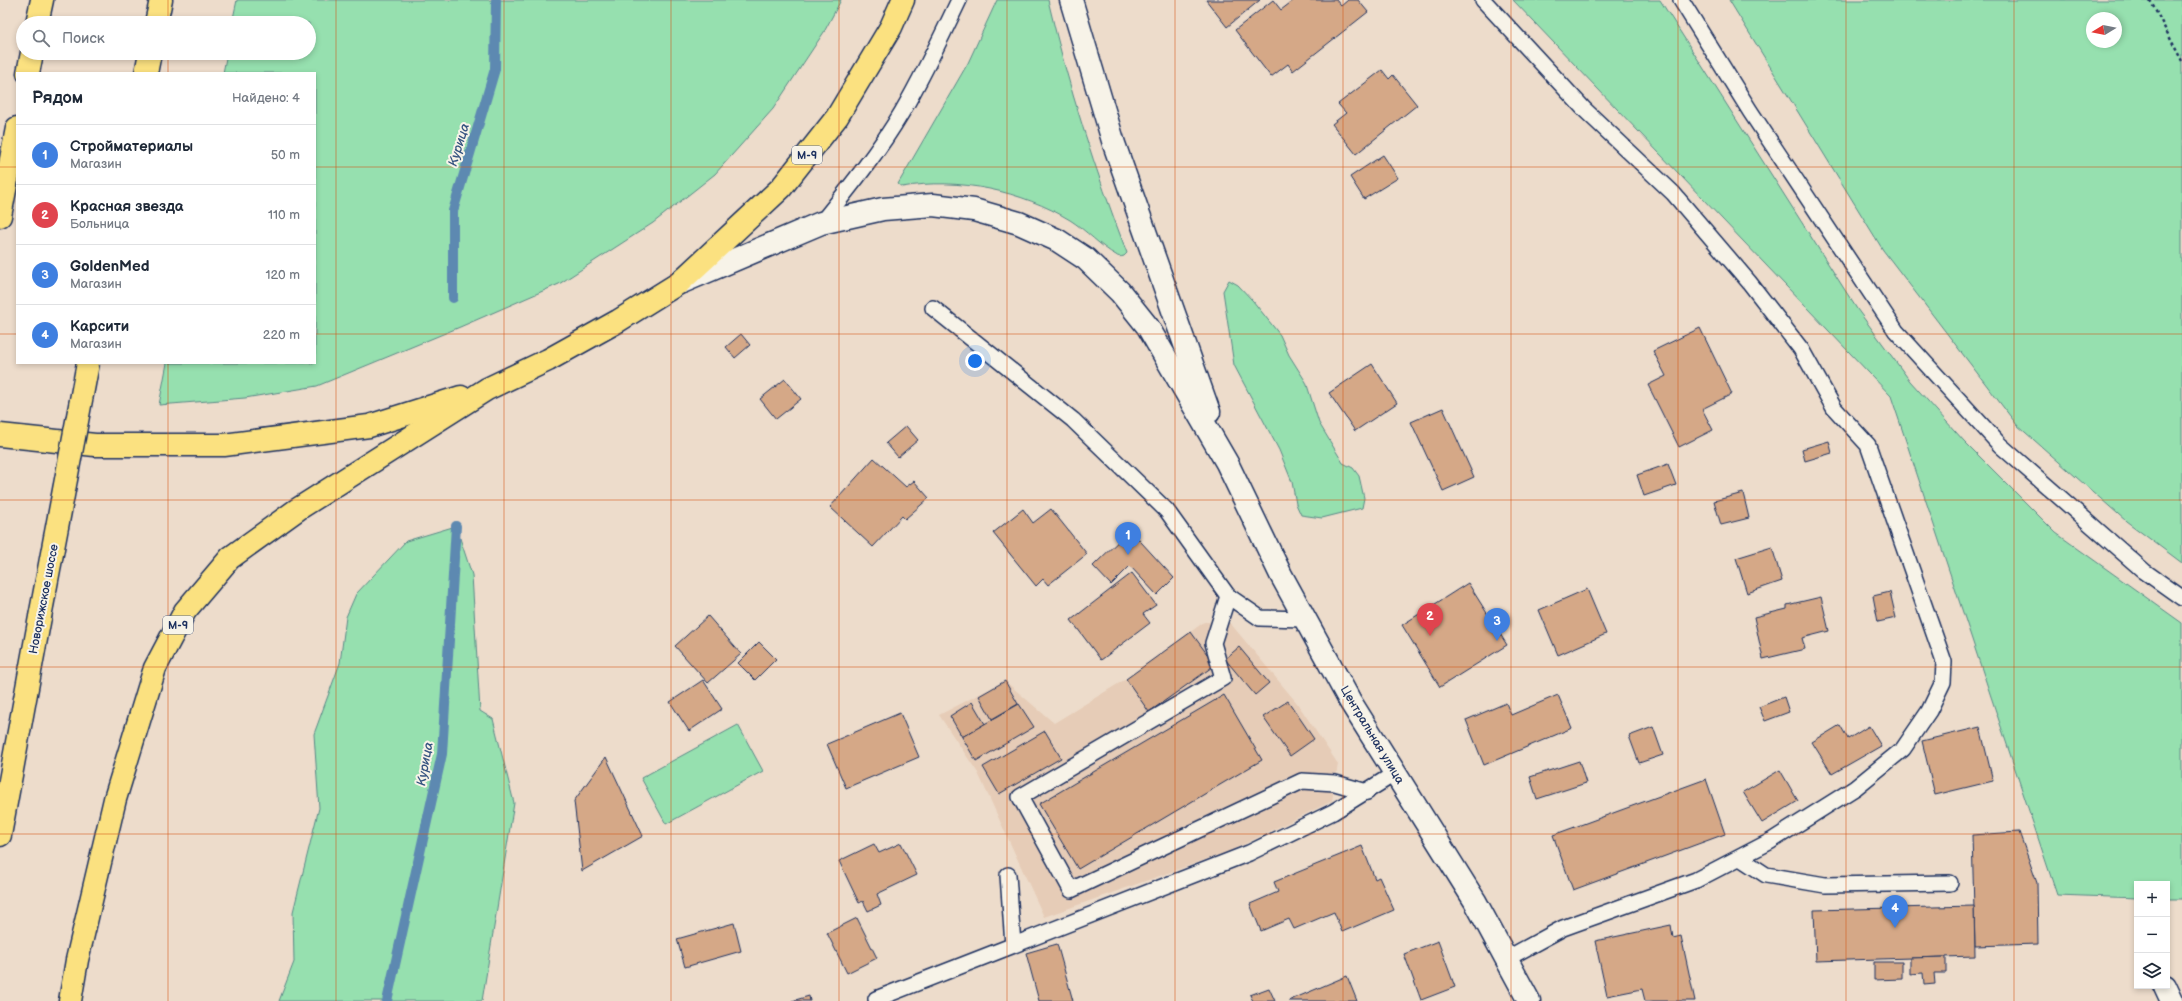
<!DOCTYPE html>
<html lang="ru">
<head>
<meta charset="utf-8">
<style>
  body { margin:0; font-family:"Balsamiq Sans",sans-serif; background:#f2f2f3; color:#1f2937 }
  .controls { position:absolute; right:12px; bottom:12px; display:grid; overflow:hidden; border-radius:0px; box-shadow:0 2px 6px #0003 }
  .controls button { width:36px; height:36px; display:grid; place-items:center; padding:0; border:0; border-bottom:1px solid #e0e1e3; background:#fff; color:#1f2937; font:20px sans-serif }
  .compass { position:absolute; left:2086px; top:12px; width:36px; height:36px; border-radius:50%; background:#fff; box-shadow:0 2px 6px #0003; rotate:260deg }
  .you { position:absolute; left:975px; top:361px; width:14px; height:14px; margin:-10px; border:3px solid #fff; border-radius:50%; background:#1a73e8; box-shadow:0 0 0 6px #1a73e833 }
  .badge { display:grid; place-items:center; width:26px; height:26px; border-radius:50%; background:#1a73e8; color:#fff; font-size:13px; font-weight:700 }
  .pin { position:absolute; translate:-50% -33px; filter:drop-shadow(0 1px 2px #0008) }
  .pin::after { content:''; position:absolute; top:21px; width:14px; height:12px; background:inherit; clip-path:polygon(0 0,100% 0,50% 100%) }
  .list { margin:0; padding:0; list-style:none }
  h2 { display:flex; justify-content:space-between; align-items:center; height:52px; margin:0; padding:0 16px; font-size:17px }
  h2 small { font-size:13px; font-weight:400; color:#747a83 }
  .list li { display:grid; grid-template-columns:26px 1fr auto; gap:12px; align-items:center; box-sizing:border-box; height:60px; padding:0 16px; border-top:1px solid #e0e1e3 }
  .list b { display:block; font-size:15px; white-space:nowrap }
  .list p { margin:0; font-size:13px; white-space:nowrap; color:#747a83 }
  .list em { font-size:13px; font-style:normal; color:#747a83 }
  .icon { flex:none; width:22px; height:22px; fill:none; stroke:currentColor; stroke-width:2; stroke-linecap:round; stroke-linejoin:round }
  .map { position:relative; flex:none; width:2182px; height:1001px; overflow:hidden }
  .search { position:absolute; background:#fff; box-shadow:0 2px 6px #0003; left:16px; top:16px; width:300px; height:44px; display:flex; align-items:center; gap:10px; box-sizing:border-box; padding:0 14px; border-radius:22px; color:#747a83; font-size:15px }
  .panel { position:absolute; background:#fff; box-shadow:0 2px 6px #0003; left:16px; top:72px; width:300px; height:292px; border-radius:0px }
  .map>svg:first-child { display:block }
  .built { fill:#e6ccb7 }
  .green { fill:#96e0af; stroke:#588886; fill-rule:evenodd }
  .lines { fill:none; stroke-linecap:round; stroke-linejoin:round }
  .stream { stroke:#5d89b1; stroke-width:10 }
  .building { fill:#d5a887; stroke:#1b2f5e }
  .lane-casing { stroke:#1b2f5e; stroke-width:18 }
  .street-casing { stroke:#1b2f5e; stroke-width:25 }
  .secondary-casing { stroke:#1b2f5e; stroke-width:25 }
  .primary-casing { stroke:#1b2f5e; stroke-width:25 }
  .highway-casing { stroke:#1b2f5e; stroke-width:25 }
  .path { stroke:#1b2f5e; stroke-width:2.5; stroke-dasharray:3 3; stroke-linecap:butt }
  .lane { stroke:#f7f3e8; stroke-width:15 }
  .street { stroke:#f7f3e8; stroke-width:22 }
  .secondary { stroke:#f7f3e8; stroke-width:22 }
  .primary { stroke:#fbe180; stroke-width:22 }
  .highway { stroke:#fbe180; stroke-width:22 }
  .highway-bridge-casing { stroke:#1b2f5e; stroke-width:25; stroke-linecap:butt }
  .highway-bridge { stroke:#fbe180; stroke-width:22 }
  .grid { fill:none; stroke:#d45514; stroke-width:1; stroke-opacity:0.55 }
  .labels { text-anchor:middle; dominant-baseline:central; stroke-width:4; stroke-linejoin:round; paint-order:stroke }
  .shield { fill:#f7f3e8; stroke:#5d6a87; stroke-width:1 }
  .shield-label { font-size:11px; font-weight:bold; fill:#1b2f5e }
  .street-label { font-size:12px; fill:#1b2f5e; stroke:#f7f3e8 }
  .water-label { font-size:13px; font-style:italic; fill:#365481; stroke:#f7f3e8 }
</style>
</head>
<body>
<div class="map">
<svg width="2182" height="1001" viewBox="0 0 2182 1001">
  <rect width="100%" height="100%" fill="#eddccb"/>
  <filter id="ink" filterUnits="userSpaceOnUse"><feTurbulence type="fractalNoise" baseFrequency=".025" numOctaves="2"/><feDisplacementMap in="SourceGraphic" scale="8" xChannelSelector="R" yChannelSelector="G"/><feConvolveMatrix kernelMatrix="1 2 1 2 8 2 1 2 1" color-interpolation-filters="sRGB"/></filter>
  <g filter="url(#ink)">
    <polygon class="built" points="1204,622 1230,623 1297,703 1338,764 1332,801 1230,851 1044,917 978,773 939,715 1005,681 1054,723 1126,679"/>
    <g class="green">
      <polygon points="237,0 841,0 824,32 773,109 715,174 653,223 559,284 460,327 317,386 245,398 159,405 167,363 315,363 315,73 223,73 227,53 309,53 309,23 232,23"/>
      <path d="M997,0h51c20,86 47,170 79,253l-3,3c-3,1 -6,1 -8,-1 -15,-8 -30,-25 -46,-35 -48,-29 -112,-43 -168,-33l-4,-3 70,-121z"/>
      <polygon points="1513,0 1660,0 1857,309 1910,381 1964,441 2056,533 2182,623 2182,899 2167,899 2167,884 2137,884 2137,898 2057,895 1891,396"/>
      <path d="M1729,0h453v563l-56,-42 -109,-96 -134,-175zM2092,18h24v24h-24z"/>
      <polygon points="1229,280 1238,285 1253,301 1280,335 1289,355 1306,382 1319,423 1343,463 1353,468 1359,476 1364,498 1362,508 1322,518 1301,515 1296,504 1292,482 1279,450 1234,365 1223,291"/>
      <polygon points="456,526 472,575 480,711 493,719 514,803 482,1001 279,1001 294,962 293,912 319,808 314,734 340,663 346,617 356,594 406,541"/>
      <polygon points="738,725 763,771 666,824 641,778"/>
    </g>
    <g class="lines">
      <g class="stream">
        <polyline points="453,298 453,211 495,69 496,0"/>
        <polyline points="387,1001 442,754 456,526"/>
      </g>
    </g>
    <g class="building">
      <polygon points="1206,0 1260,0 1227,27"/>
      <polygon points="1273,0 1281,10 1294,0 1336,0 1341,6 1348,0 1358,0 1368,12 1293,71 1288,64 1271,77 1235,30"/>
      <polygon points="1382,70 1389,79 1393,75 1417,105 1356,154 1332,124 1346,113 1338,104"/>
      <polygon points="1383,155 1398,178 1364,199 1350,177"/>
      <polygon points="1700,328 1732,394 1702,409 1713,430 1679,447 1648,385 1666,376 1653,351"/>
      <polygon points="741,334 750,345 735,358 726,347"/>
      <polygon points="1372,364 1397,403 1355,431 1329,393"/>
      <polygon points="785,379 801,399 776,419 760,399"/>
      <polygon points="1443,408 1474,477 1443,491 1411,422"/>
      <polygon points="906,426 918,440 898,457 886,443"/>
      <polygon points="1829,441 1832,453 1805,461 1802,449"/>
      <polygon points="874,458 906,487 914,481 929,498 905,519 902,516 873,547 830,507"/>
      <polygon points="1668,464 1676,485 1644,496 1637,475"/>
      <polygon points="1743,493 1749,518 1721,525 1714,501"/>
      <polygon points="1023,509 1033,523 1051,509 1087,554 1048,585 1043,579 1036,586 993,533"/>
      <polygon points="1130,530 1174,578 1157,595 1130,566 1111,585 1093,566"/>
      <polygon points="1772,547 1782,581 1747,593 1736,558"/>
      <polygon points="1132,573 1156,605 1143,614 1150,623 1101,660 1071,620"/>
      <polygon points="1468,583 1507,645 1440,687 1402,625"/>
      <polygon points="1587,589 1606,634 1558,655 1539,610"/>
      <polygon points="1890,592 1896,618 1878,622 1873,596"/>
      <polygon points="1821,597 1829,631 1802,638 1805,649 1763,659 1754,617 1787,609 1787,605"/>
      <polygon points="708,616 741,654 708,683 675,646"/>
      <polygon points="1191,632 1215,665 1149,712 1126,679"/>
      <polygon points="759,642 776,659 755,680 738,663"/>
      <polygon points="1239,647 1269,683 1255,695 1225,659"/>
      <polygon points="703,680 722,709 689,731 670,702"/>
      <polygon points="1005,681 1018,704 992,719 979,696"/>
      <polygon points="1224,695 1262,760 1078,869 1039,804"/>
      <polygon points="1558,695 1572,728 1484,765 1466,720 1506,703 1511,715"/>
      <polygon points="1784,697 1789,712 1765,721 1759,707"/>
      <polygon points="1288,701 1314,739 1290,756 1263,717"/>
      <polygon points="972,702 985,724 962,737 950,716"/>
      <polygon points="1019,704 1034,727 976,761 962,737"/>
      <polygon points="900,713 919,757 846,788 827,744"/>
      <polygon points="1840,725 1848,739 1869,726 1881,746 1832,774 1812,742"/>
      <polygon points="1653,727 1663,755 1639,763 1629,736"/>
      <polygon points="1980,727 1993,781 1935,795 1922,741"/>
      <polygon points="1045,731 1061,758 999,794 983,767"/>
      <polygon points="606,757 643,836 582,871 574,801"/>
      <polygon points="1579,761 1586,783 1537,799 1530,777"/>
      <polygon points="1780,770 1798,801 1762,823 1743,792"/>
      <polygon points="1706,779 1725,834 1573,890 1553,835"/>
      <polygon points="2019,832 2037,883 2038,944 1975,946 1972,835"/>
      <polygon points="901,843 917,875 877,894 881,905 868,911 863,901 859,903 839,861 874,844 879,853"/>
      <polygon points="1362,846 1375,879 1379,877 1394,910 1342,932 1334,912 1294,929 1289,919 1261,931 1250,904 1278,892 1274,882"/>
      <polygon points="1974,906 1975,956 1816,961 1814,910"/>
      <polygon points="857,918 877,958 847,973 827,933"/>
      <polygon points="734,923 741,951 685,967 677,939"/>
      <polygon points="1671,925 1673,938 1681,936 1695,1001 1645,1001 1642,989 1607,996 1595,941"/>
      <polygon points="1438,941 1455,987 1421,1000 1404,954"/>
      <polygon points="1057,944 1073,1001 1039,1001 1026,953"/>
      <polygon points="1946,957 1946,973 1934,973 1935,984 1924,985 1923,973 1910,974 1910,958"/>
      <polygon points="1874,962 1902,962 1902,979 1874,980"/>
      <polygon points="1347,976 1357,1001 1288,1001"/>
      <polygon points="1269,988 1275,1001 1253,1001 1250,995"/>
      <polygon points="809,996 810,1001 792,1001"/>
    </g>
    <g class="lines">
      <g class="lane-casing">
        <g id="lane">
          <polyline points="1483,0 1585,110 1673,193 1749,282 1801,349 1834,408 1868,445 1944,662 1943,682 1929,711 1903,749 1855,788 1771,841 1696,880 1563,928 1506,959"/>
          <polyline points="1681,0 1750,111 1896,331 2000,445 2144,571 2182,598"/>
          <path d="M821,223c29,-36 58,-72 81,-111 21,-36 39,-74 57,-112"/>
          <polyline points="933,308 1073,420 1167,511 1228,596 1260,618 1305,619"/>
          <polyline points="1228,596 1213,643 1223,678 1020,797 1071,890 1302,781 1335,783 1367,792"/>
          <polyline points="1740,858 1766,875 1825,885 1950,883"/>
          <polyline points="1008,875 1013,945"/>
          <polyline points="876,999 1249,853 1333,812 1394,774"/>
        </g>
      </g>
      <g class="street-casing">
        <polyline id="street" points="2165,986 2172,1001"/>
      </g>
      <g class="secondary-casing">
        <g id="secondary">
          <polyline points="1071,0 1114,144 1209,412"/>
          <polyline points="682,282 821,223 883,209 933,205 974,210 1019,223 1057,240 1086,259 1120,292 1148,327 1227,463 1281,575 1350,701 1475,901 1529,1001"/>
        </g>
      </g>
      <g class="primary-casing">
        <g id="primary">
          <polyline points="0,435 95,445 224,445 369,426 461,397"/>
          <polyline points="70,1001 77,960 115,799 155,668 185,611 230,558 298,509 487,389 548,360 618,321 679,283 781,188 837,117 891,27 903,0"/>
        </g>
      </g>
      <g class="highway-casing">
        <g id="highway">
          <polyline points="37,23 42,0"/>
          <polyline points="156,23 161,0"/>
          <polyline points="28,73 32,53"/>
          <polyline points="146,73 150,53"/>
          <polyline points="0,216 17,128"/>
          <polyline points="0,835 40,617"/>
        </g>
      </g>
      <polyline class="path" points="2150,0 2182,61"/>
      <use href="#lane" class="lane"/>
      <use href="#street" class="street"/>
      <use href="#secondary" class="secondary"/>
      <use href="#primary" class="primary"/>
      <use href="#highway" class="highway"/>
      <g class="highway-bridge-casing">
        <polyline id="highway-bridge" points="40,617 88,363"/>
      </g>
      <use href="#highway-bridge" class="highway-bridge"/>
    </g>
  </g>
  <path class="grid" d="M168,0v23M336,0v1001M504,0v1001M671,0v1001M839,0v1001M1007,0v1001M1175,0v1001M1343,0v1001M1511,0v1001M1678,0v1001M1846,0v1001M2014,0v1001M168,53v20M0,167h17M315,167h1867M0,334h17M315,334h1867M168,363v638M0,500h2182M0,667h2182M0,834h2182"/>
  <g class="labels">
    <g class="shield">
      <rect x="792" y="146" width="30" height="18" rx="3"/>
      <rect x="163" y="616" width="30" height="18" rx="3"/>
    </g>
    <g class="shield-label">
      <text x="807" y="155">М-9</text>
      <text x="178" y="625">М-9</text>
    </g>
    <g class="street-label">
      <text transform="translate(44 599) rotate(-79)">Новорижское шоссе</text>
      <text transform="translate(1372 735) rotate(59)">Центральная улица</text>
    </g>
    <g class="water-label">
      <text transform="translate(459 145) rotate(-73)">Курица</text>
      <text transform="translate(425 764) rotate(-80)">Курица</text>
    </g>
  </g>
</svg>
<div class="controls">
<button>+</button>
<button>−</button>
<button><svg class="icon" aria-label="layers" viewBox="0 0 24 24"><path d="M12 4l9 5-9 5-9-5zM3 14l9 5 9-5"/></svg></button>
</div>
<svg class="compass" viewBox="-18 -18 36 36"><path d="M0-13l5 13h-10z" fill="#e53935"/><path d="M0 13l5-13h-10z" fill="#747a83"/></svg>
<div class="you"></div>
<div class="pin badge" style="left:1128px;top:555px;background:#3f7fe0">1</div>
<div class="pin badge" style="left:1430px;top:636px;background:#e0444e">2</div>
<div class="pin badge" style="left:1497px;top:641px;background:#3f7fe0">3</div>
<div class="pin badge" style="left:1895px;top:928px;background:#3f7fe0">4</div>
<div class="search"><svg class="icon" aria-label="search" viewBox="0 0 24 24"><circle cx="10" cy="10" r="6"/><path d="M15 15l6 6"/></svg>Поиск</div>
<section class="panel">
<h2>Рядом<small>Найдено: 4</small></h2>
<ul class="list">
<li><span class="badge" style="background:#3f7fe0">1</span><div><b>Стройматериалы</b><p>Магазин</p></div><em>50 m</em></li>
<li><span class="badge" style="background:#e0444e">2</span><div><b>Красная звезда</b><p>Больница</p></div><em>110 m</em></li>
<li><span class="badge" style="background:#3f7fe0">3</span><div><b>GoldenMed</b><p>Магазин</p></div><em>120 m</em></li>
<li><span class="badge" style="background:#3f7fe0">4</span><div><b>Карсити</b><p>Магазин</p></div><em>220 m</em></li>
</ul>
</section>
</div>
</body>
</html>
